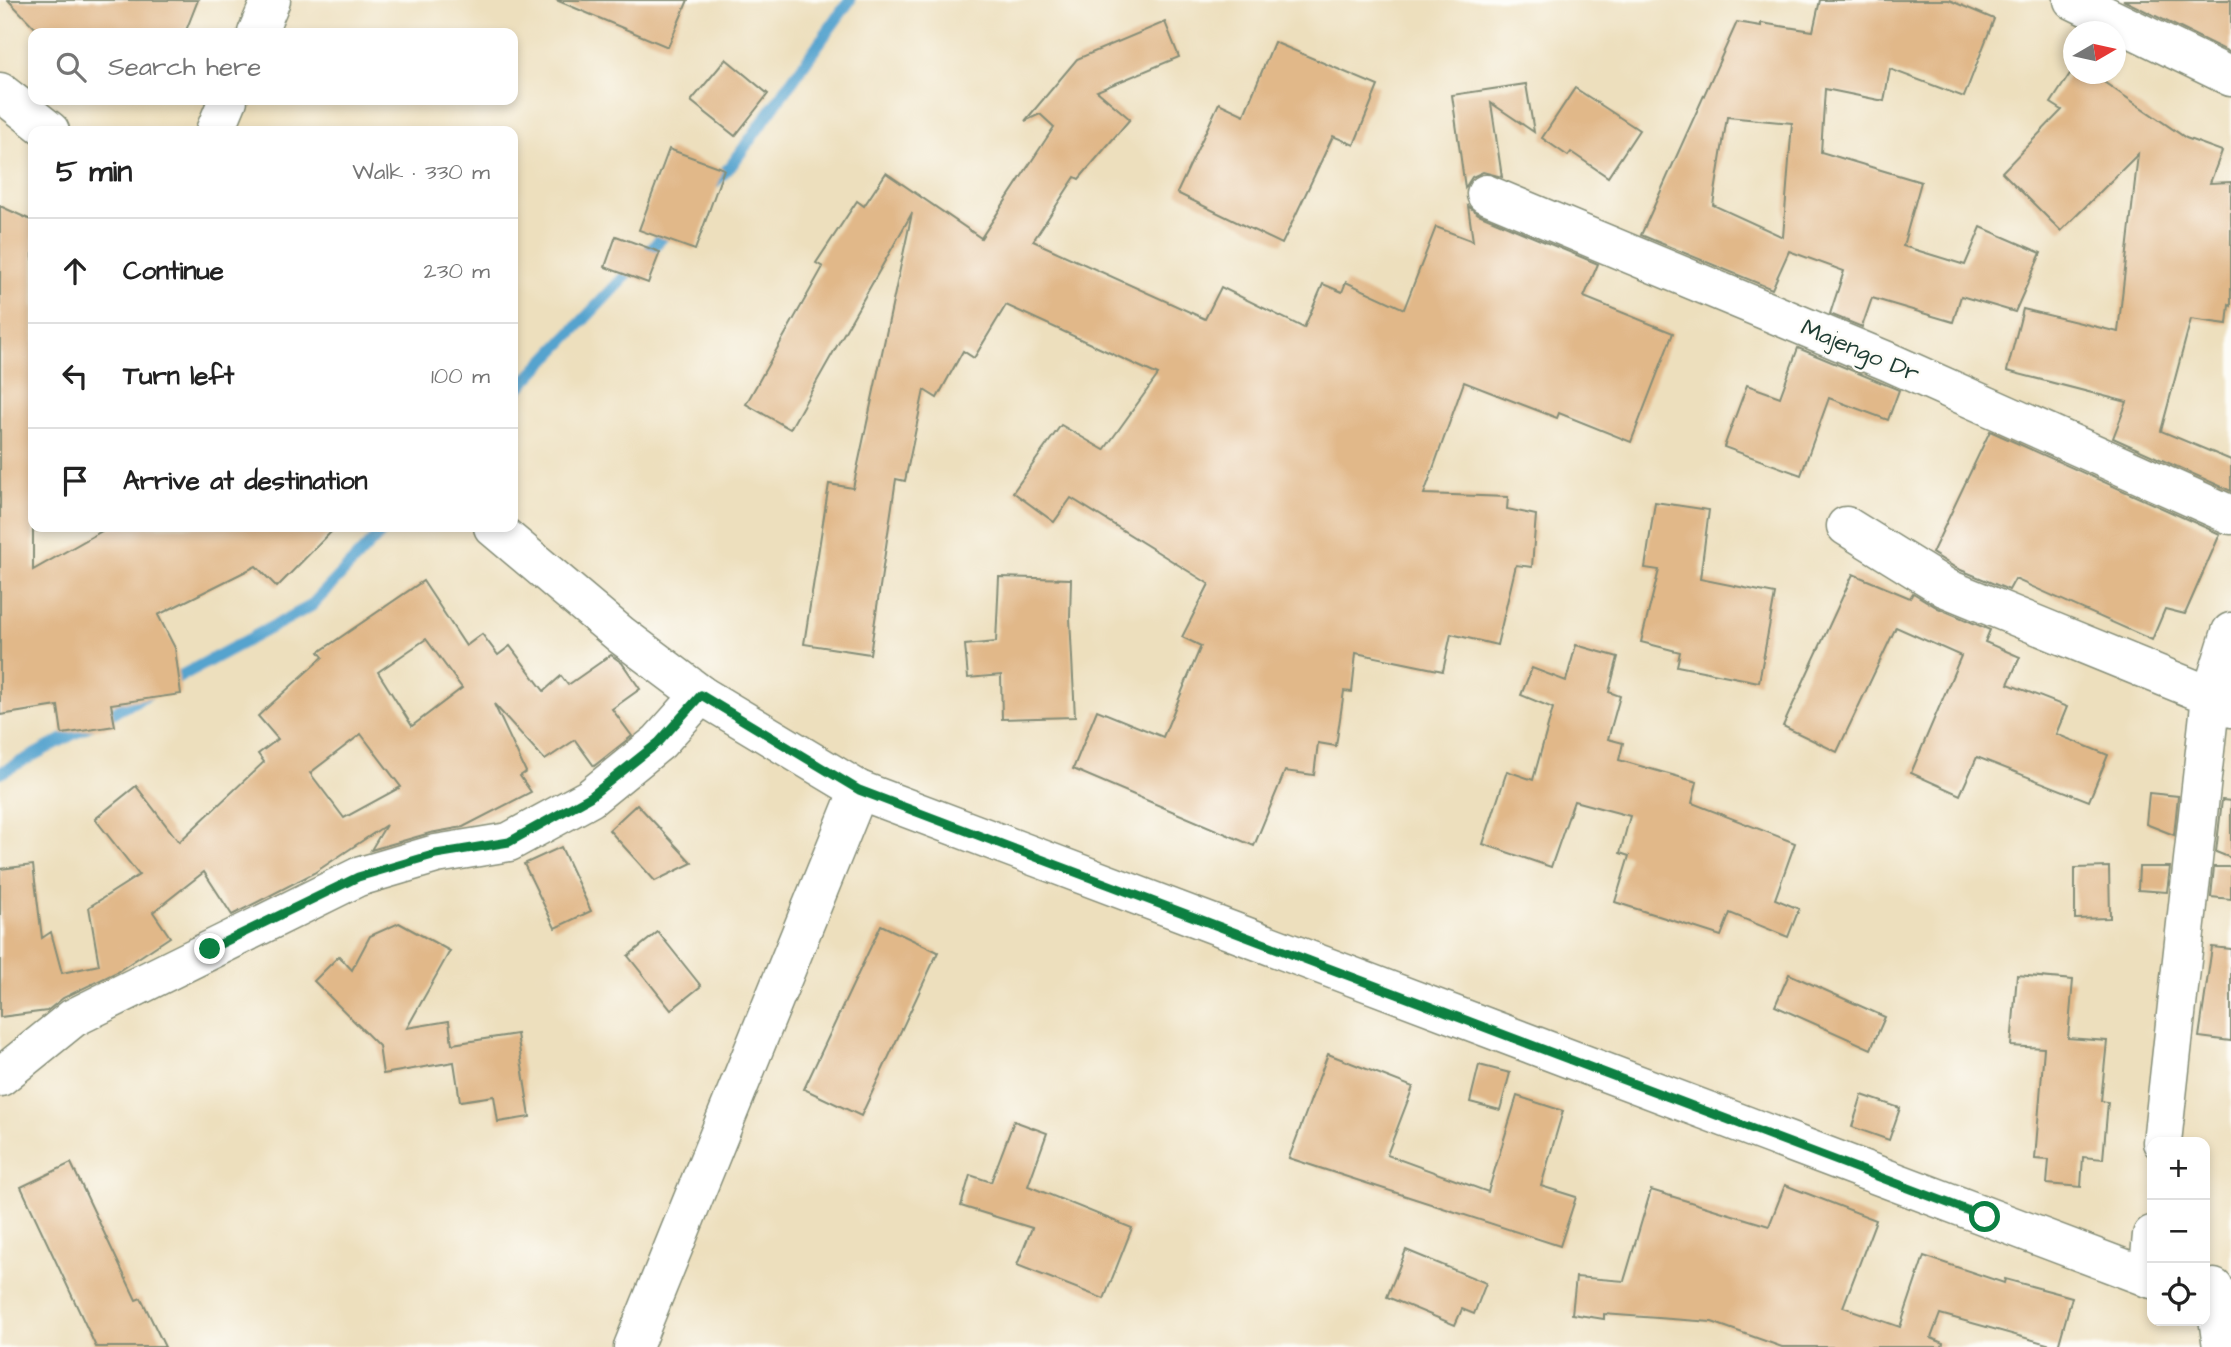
<!DOCTYPE html>
<html lang="en">
<head>
<meta charset="utf-8">
<style>
  body { margin:0; font-family:"Architects Daughter",sans-serif; background:#f2f2f2; color:#222 }
  .controls { position:absolute; right:21px; bottom:21px; display:grid; overflow:hidden; border-radius:14px; box-shadow:0 4px 10px #0003 }
  .controls button { width:63px; height:63px; display:grid; place-items:center; padding:0; border:0; border-bottom:2px solid #e0e0e0; background:#fff; color:#222; font:35px sans-serif }
  .compass { position:absolute; left:2063px; top:21px; width:63px; height:63px; border-radius:50%; background:#fff; box-shadow:0 4px 10px #0003; rotate:81deg }
  .stop { position:absolute; width:21px; height:21px; margin:-16px; border:5px solid #0b8043; border-radius:50%; background:#fff }
  .stop.end { background:#0b8043; border-color:#fff; box-shadow:0 2px 7px #0008 }
  .list { margin:0; padding:0; list-style:none }
  h2 { display:flex; justify-content:space-between; align-items:center; height:91px; margin:0; padding:0 28px; font-size:30px }
  h2 small { font-size:23px; font-weight:400; color:#767676 }
  .list li { display:grid; grid-template-columns:46px 1fr auto; gap:21px; align-items:center; box-sizing:border-box; height:105px; padding:0 28px; border-top:2px solid #e0e0e0 }
  .list b { display:block; font-size:26px; white-space:nowrap }
  .list em { font-size:23px; font-style:normal; color:#767676 }
  .icon { flex:none; width:38px; height:38px; fill:none; stroke:currentColor; stroke-width:2; stroke-linecap:round; stroke-linejoin:round }
  .map { position:relative; flex:none; width:2231px; height:1347px; overflow:hidden }
  .search { position:absolute; background:#fff; box-shadow:0 4px 10px #0003; left:28px; top:28px; width:490px; height:77px; display:flex; align-items:center; gap:18px; box-sizing:border-box; padding:0 24px; border-radius:14px; color:#767676; font-size:26px }
  .panel { position:absolute; background:#fff; box-shadow:0 4px 10px #0003; left:28px; top:126px; width:490px; height:406px; border-radius:14px }
  .map>svg:first-child { display:block }
  .lines { fill:none; stroke-linecap:round; stroke-linejoin:round }
  .stream { stroke:#54a3ce; stroke-width:12 }
  .building { fill:#e1b889; fill-rule:evenodd }
  .street-casing { stroke:#868e78; stroke-width:41 }
  .street { stroke:#fff; stroke-width:38 }
  .route { stroke:#0b8043; stroke-width:9 }
  .labels { text-anchor:middle; dominant-baseline:central; stroke-width:5; stroke-linejoin:round; paint-order:stroke }
  .street-label { font-size:24px; fill:#1f3d34; stroke:#fdfcf7 }
</style>
</head>
<body>
<div class="map">
<svg width="2231" height="1347" viewBox="0 0 2231 1347">
  <rect width="100%" height="100%" fill="#fdfcf7"/>
  <filter id="ink" filterUnits="userSpaceOnUse"><feTurbulence type="fractalNoise" baseFrequency=".0143" numOctaves="2"/><feDisplacementMap in="SourceGraphic" scale="14" xChannelSelector="R" yChannelSelector="G"/><feConvolveMatrix kernelMatrix="1 2 1 2 8 2 1 2 1" color-interpolation-filters="sRGB"/></filter>
  <filter id="wash" filterUnits="userSpaceOnUse"><feTurbulence type="fractalNoise" baseFrequency=".00686" numOctaves="4" result="noise"/><feDisplacementMap in="SourceGraphic" scale="28" xChannelSelector="R" yChannelSelector="G"/><feGaussianBlur stdDeviation="1.57" result="paint"/><feColorMatrix in="noise" values="0 0 0 0 0 0 0 0 0 0 0 0 0 0 0 0 0 1.4 0 .05"/><feComposite in="paint" operator="in"/></filter>
  <g filter="url(#wash)">
    <rect width="100%" height="100%" fill="#eddfbd"/>
    <g class="lines">
      <g class="stream">
        <polyline points="712,185 731,166 850,0"/>
        <polyline points="513,394 673,226"/>
        <polyline points="164,685 311,606 386,527"/>
        <polyline points="0,773 148,694"/>
      </g>
    </g>
    <g id="blocks">
      <g class="building">
        <polygon points="8,0 198,0 185,33 40,33"/>
        <polygon points="556,0 688,0 668,47"/>
        <path d="M1820,0h129l45,19 -30,78 -74,-28 -6,32 -59,-12 -4,63 100,30 -18,64 62,19 16,-38 60,26 -26,59 -54,-16 -8,26 -81,-24 -10,29 -32,-13 14,-43 -55,-20 -17,38 -131,-54 96,-213 24,4v-3l52,8zM1727,117l65,6 -9,114 -70,-32z"/>
        <polygon points="2123,0 2231,0 2231,53"/>
        <polygon points="1165,22 1179,57 1097,91 1130,119 1079,179 1075,177 1033,241 1205,319 1221,287 1304,328 1323,284 1342,292 1346,282 1404,309 1436,227 1473,241 1468,206 1478,214 1598,264 1584,297 1673,333 1631,442 1559,413 1557,418 1464,382 1424,494 1508,497 1507,509 1536,515 1532,567 1516,565 1497,645 1451,634 1443,671 1356,653 1352,692 1344,691 1336,746 1318,743 1314,775 1285,771 1254,846 1073,769 1097,710 1163,737 1201,646 1182,637 1209,584 1071,498 1054,522 1013,492 1061,425 1104,450 1158,375 1006,305 974,358 963,351 937,398 924,390 905,481 896,479 870,654 804,644 829,484 853,488 912,213 790,429 746,404 823,267 816,263 857,201 864,206 886,173 981,238 1054,127 1040,114 1025,121 1077,59"/>
        <polygon points="1274,42 1378,86 1354,145 1333,136 1282,244 1177,193 1219,103 1244,115"/>
        <polygon points="726,59 768,94 735,136 691,101"/>
        <polygon points="2073,69 2074,74 2092,74 2186,138 2222,151 2210,183 2231,182 2231,306 2229,305 2227,324 2191,319 2161,431 2231,460 2231,491 2113,438 2127,402 2007,371 2023,309 2118,332 2138,154 2061,231 2002,172 2062,110 2051,103"/>
        <polygon points="1526,84 1534,132 1491,103 1502,177 1483,172 1472,177 1465,188 1452,95"/>
        <polygon points="1575,88 1639,130 1608,177 1571,152 1568,156 1542,138"/>
        <polygon points="669,149 724,169 695,250 639,230"/>
        <polygon points="0,206 33,221 33,570 109,527 336,527 277,587 256,566 158,615 175,648 181,694 111,704 115,726 62,734 58,706 0,715"/>
        <polygon points="616,236 660,252 648,283 605,267"/>
        <polygon points="1798,348 1899,390 1888,420 1829,398 1801,475 1724,447 1747,385 1780,397"/>
        <polygon points="1990,431 2220,534 2185,614 2165,609 2152,640 2015,579 2009,590 1956,568 1932,553"/>
        <polygon points="1655,502 1709,510 1700,579 1775,594 1759,682 1677,666 1680,652 1641,642 1659,570 1645,568"/>
        <polygon points="1853,574 1910,598 1913,593 1938,608 1990,630 1985,642 2020,657 2008,684 2067,707 2056,734 2108,755 2089,801 1977,757 1960,795 1911,773 1961,656 1896,627 1837,752 1783,726"/>
        <polygon points="999,577 1071,579 1070,618 1075,717 1002,719 1001,675 968,678 965,645 996,642"/>
        <path d="M423,581l43,65 16,-12 16,21 12,-9 34,45 17,-15 7,9 43,-30 11,8 18,26 -28,20 20,27 -38,30 -19,-26 -30,20 -51,-56 32,68 -6,4 11,16 -68,35 -33,6 -59,17 15,-25 -72,48 -82,42 -28,-43 -51,40 17,25 -53,35 -54,26 -16,13 -47,6v-148l33,-4 9,73 9,-6 11,41 37,-8 -10,-58 50,-32 -44,-56 41,-33 43,56 85,-80 -6,-8 20,-15 -20,-23 65,-59 -4,-5zM426,639l36,49 -50,38 -34,-54zM361,734l40,53 -57,31 -34,-45z"/>
        <polygon points="1576,645 1618,657 1609,692 1620,696 1608,739 1623,743 1619,760 1697,782 1692,803 1795,843 1775,899 1799,909 1788,937 1730,913 1721,936 1615,902 1629,856 1620,853 1630,816 1574,801 1551,867 1483,844 1507,771 1533,780 1553,708 1521,695 1532,668 1566,681"/>
        <polygon points="2149,793 2178,796 2174,835 2146,824"/>
        <polygon points="2222,800 2231,801 2231,858 2216,852"/>
        <polygon points="637,804 692,863 655,881 609,830"/>
        <polygon points="561,847 591,911 555,928 524,864"/>
        <polygon points="2109,867 2110,918 2075,919 2075,868"/>
        <polygon points="2139,867 2170,867 2167,892 2138,890"/>
        <polygon points="2214,867 2231,867 2231,899 2211,897"/>
        <polygon points="399,923 450,951 407,1028 449,1021 452,1044 517,1034 530,1117 498,1122 494,1096 460,1101 454,1062 383,1074 379,1046 314,981 339,956 352,970 370,936"/>
        <polygon points="881,925 938,952 861,1116 804,1089"/>
        <polygon points="658,932 701,986 671,1010 628,956"/>
        <polygon points="2212,947 2231,949 2231,1041 2199,1037"/>
        <polygon points="1789,974 1885,1017 1871,1049 1775,1006"/>
        <polygon points="2017,975 2073,980 2068,1038 2107,1041 2101,1101 2108,1102 2103,1159 2083,1157 2081,1187 2047,1184 2049,1160 2035,1159 2044,1048 2011,1046"/>
        <polygon points="1328,1054 1413,1087 1387,1155 1488,1192 1517,1096 1563,1111 1541,1186 1576,1197 1560,1246 1289,1158"/>
        <polygon points="1479,1065 1510,1073 1500,1110 1470,1102"/>
        <polygon points="1862,1095 1900,1108 1889,1140 1852,1127"/>
        <polygon points="1014,1121 1047,1133 1028,1186 1132,1228 1104,1299 1017,1265 1032,1228 961,1206 970,1175 991,1182"/>
        <polygon points="71,1163 136,1300 141,1298 165,1347 96,1347 21,1187"/>
        <polygon points="1785,1185 1876,1220 1843,1307 1900,1327 1924,1256 2004,1283 2005,1279 2072,1297 2058,1347 1940,1314 1931,1338 1943,1343 1942,1347 1782,1347 1712,1322 1604,1314 1604,1319 1572,1314 1576,1277 1624,1281 1651,1190 1769,1226"/>
        <polygon points="1406,1250 1486,1283 1474,1314 1462,1309 1455,1325 1387,1297"/>
      </g>
    </g>
  </g>
  <g filter="url(#ink)">
    <use href="#blocks" fill-opacity="0" stroke="#868e78" stroke-width="2"/>
    <g class="lines">
      <g class="street-casing">
        <g id="street">
          <polyline points="2073,0 2231,77"/>
          <polyline points="257,33 271,0"/>
          <polyline points="0,92 50,131"/>
          <polyline points="215,131 228,100"/>
          <polyline points="1486,194 1887,361 2231,515"/>
          <polyline points="1846,526 1946,588 2211,696 2231,708"/>
          <polyline points="493,527 621,635 701,695 859,790 2152,1279"/>
          <polyline points="0,1077 73,1018 358,877 436,854 509,842 590,798 659,742 701,695"/>
          <polyline points="2162,1142 2211,696 2231,632"/>
          <polyline points="2148,1278 2152,1235"/>
          <polyline points="2214,1288 2222,1347"/>
          <polyline points="633,1347 859,790"/>
        </g>
      </g>
      <use href="#street" class="street"/>
    </g>
  </g>
  <g class="lines" filter="url(#ink)">
    <polyline class="route" points="210,949 358,877 436,854 509,842 590,797 659,742 701,695 859,790 1985,1217"/>
  </g>
  <g class="labels">
    <g class="street-label">
      <text transform="translate(1860 351) rotate(23)">Majengo Dr</text>
    </g>
  </g>
</svg>
<div class="controls">
<button>+</button>
<button>−</button>
<button><svg class="icon" aria-label="locate" viewBox="0 0 24 24"><circle cx="12" cy="12" r="6"/><path d="M12 2v4M12 18v4M2 12h4M18 12h4"/></svg></button>
</div>
<svg class="compass" viewBox="-18 -18 36 36"><path d="M0-13l5 13h-10z" fill="#e53935"/><path d="M0 13l5-13h-10z" fill="#767676"/></svg>
<div class="stop" style="left:1985px;top:1217px"></div>
<div class="stop end" style="left:210px;top:949px"></div>
<div class="search"><svg class="icon" aria-label="search" viewBox="0 0 24 24"><circle cx="10" cy="10" r="6"/><path d="M15 15l6 6"/></svg>Search here</div>
<section class="panel">
<h2>5 min<small>Walk · 330 m</small></h2>
<ul class="list">
<li><svg class="icon" aria-label="ahead" viewBox="0 0 24 24"><path d="M12 20V5M6 11l6-6 6 6"/></svg><div><b>Continue</b></div><em>230 m</em></li>
<li><svg class="icon" aria-label="left" viewBox="0 0 24 24"><path d="M17 20v-9H6M10 6l-5 5 5 5"/></svg><div><b>Turn left</b></div><em>100 m</em></li>
<li><svg class="icon" aria-label="arrive" viewBox="0 0 24 24"><path d="M6 21V4h12l-3 4 3 4H6"/></svg><div><b>Arrive at destination</b></div></li>
</ul>
</section>
</div>
</body>
</html>
